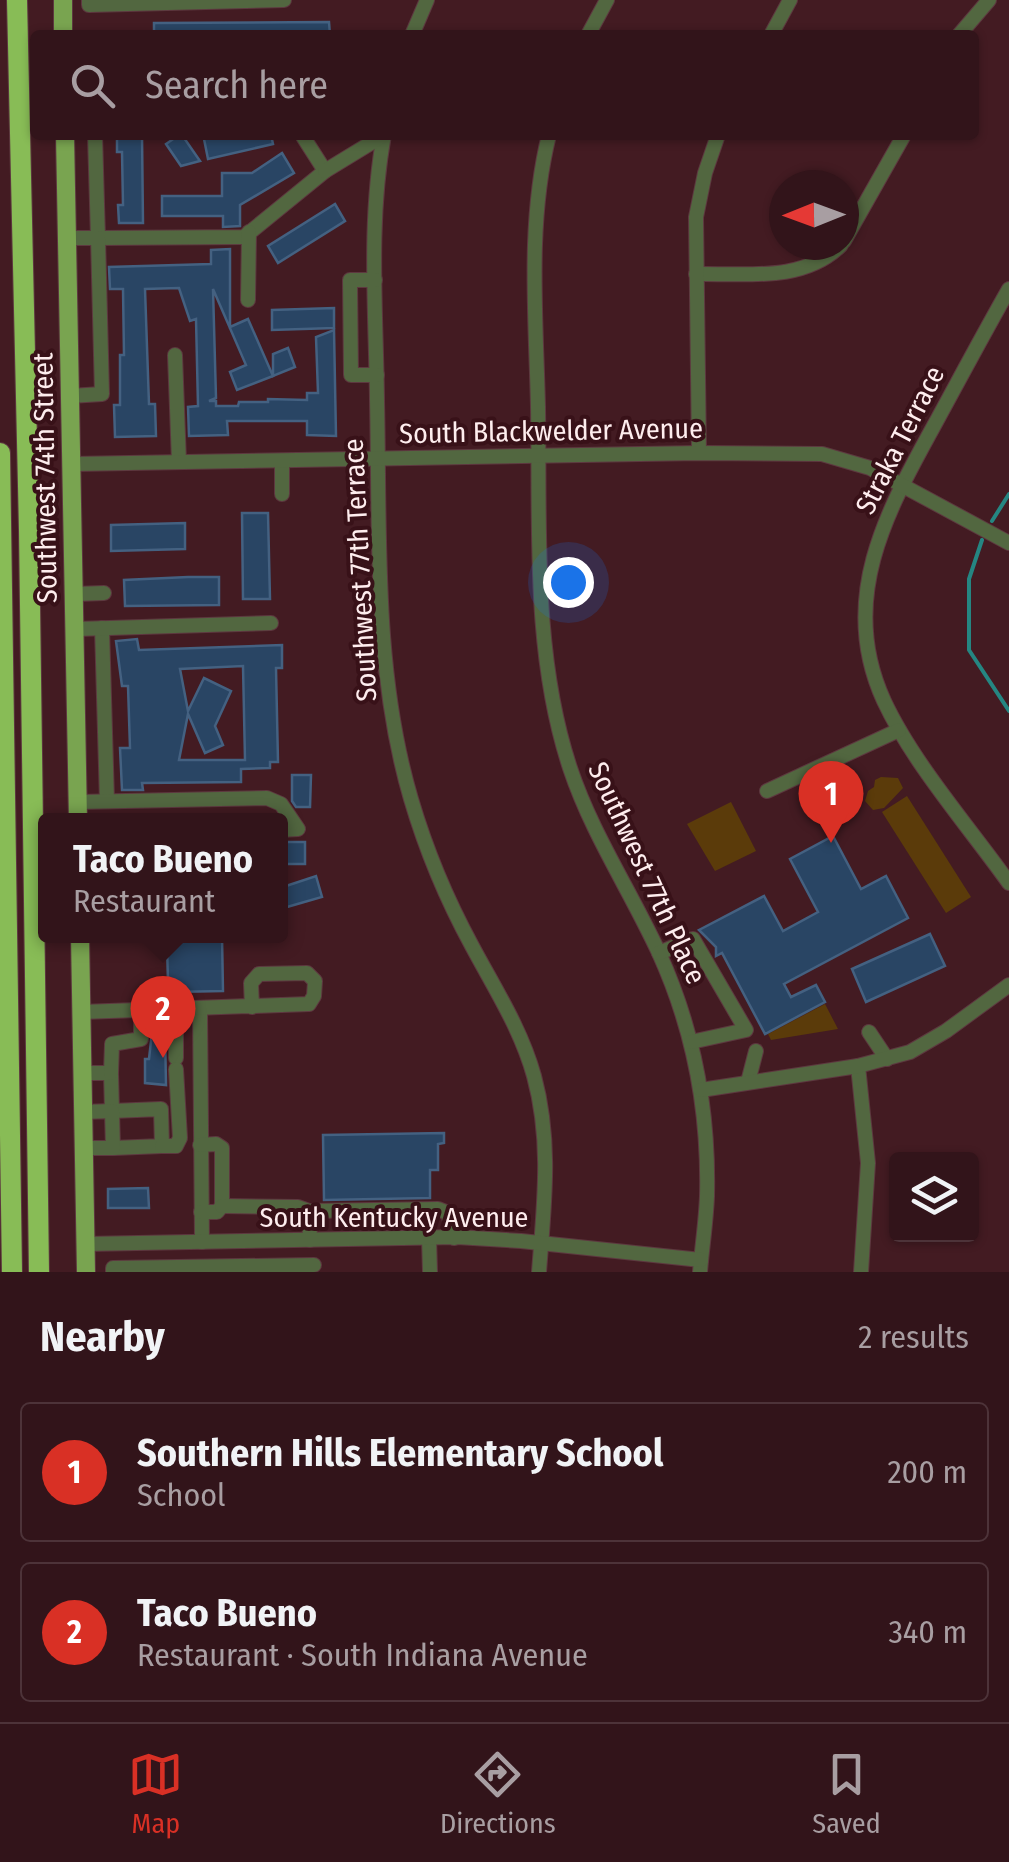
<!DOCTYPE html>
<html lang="en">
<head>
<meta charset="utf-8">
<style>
  body { margin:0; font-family:"Fira Sans Condensed",sans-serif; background:#3a1d23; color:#f1f3f6 }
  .controls { position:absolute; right:30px; bottom:30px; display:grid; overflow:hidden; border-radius:10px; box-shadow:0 2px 8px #0004 }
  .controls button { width:90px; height:90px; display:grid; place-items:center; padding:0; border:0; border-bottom:2px solid #4d3339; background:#32141a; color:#f1f3f6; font:50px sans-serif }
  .compass { position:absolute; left:769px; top:170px; width:90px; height:90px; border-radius:50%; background:#32141a; box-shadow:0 2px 8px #0004; rotate:269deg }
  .you { position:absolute; left:568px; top:582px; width:35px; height:35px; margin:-25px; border:8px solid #fff; border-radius:50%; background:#1a73e8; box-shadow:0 0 0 15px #1a73e833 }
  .badge { display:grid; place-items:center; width:65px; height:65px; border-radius:50%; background:#d93025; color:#fff; font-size:32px; font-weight:700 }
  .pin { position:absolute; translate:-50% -82px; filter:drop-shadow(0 2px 5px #0008) }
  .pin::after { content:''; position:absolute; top:52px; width:35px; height:30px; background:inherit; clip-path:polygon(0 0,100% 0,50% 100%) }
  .popup { position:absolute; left:38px; top:813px; width:250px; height:130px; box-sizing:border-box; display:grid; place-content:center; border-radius:10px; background:#32141a; filter:drop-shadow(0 2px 8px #0005); font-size:32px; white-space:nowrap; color:#a89ea2 }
  .popup b { font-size:38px; color:#f1f3f6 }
  .popup::after { content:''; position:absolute; left:50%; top:100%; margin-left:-20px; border:20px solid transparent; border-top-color:#32141a }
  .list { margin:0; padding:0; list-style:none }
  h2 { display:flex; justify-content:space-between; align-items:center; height:130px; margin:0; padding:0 40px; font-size:42px }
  h2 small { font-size:32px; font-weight:400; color:#a89ea2 }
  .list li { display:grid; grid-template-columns:65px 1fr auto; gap:30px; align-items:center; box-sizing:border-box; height:140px; margin:0 20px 20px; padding:0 20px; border:2px solid #4d3339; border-radius:10px }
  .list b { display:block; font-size:38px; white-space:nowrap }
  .list p { margin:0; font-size:32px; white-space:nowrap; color:#a89ea2 }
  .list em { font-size:32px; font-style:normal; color:#a89ea2 }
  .icon { flex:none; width:55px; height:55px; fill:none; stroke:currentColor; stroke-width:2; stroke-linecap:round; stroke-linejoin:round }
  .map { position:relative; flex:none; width:1009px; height:1272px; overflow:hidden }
  .search { position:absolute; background:#32141a; box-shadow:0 2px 8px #0004; left:30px; right:30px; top:30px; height:110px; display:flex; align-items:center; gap:25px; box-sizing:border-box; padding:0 35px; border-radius:10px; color:#a89ea2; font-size:38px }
  .sheet { height:450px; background:#32141a }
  nav { display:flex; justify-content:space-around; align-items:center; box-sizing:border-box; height:140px; border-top:2px solid #4d3339; background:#32141a; font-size:28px; color:#a89ea2 }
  nav a { display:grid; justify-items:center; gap:5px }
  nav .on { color:#d93025 }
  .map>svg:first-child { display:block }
  .green { fill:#5b3b0a }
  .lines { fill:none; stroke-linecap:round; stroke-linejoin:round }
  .stream { stroke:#258682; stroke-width:4 }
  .building { fill:#294564; stroke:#446181; stroke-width:2.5; fill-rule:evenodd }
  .minor-casing { stroke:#5d383f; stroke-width:16 }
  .major-casing { stroke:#5d383f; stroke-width:20 }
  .highway-casing { stroke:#5d383f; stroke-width:22 }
  .minor { stroke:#526740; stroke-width:14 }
  .major { stroke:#79a450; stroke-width:18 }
  .highway { stroke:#88bc56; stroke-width:20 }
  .labels { text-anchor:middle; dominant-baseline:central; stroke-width:8; stroke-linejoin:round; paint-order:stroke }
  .street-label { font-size:28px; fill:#feedee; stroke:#381118 }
</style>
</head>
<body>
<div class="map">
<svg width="1009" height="1272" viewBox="0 0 1009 1272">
  <rect width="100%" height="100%" fill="#431b22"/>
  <g class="green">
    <polygon points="881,777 898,778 903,788 884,808 873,810 865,801 868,791 874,787 875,780"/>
    <polygon points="907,796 971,897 946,913 882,812"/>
    <polygon points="731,802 756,851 715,871 687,824"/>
    <polygon points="825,1004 838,1029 771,1040 768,1034"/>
  </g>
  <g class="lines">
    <g class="stream">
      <polyline points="992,521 1009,494"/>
      <polyline points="982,540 969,579 969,650 1009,711"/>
    </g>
  </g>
  <g class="building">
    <polygon points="329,22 330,35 154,35 154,23"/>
    <polygon points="117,135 142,135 143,223 119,223 118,205 123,205 122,152 117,152"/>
    <polygon points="179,135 182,135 200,161 181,166 166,144"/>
    <polygon points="222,135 271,135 273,144 208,159 204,139"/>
    <polygon points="282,153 294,173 240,205 240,226 223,227 223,216 162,216 162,196 222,196 222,173 252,173"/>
    <polygon points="335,204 345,221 278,263 268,246"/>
    <polygon points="230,249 230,327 248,319 273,376 237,390 230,372 246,365 213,289 216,398 209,401 216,401 216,406 238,406 239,402 268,402 268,399 307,400 307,393 318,393 316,337 334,330 336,436 307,435 307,421 227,421 228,435 189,436 188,407 198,406 196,319 190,321 179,288 145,289 149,404 155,404 156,436 115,437 114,405 120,405 120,355 124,355 123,289 110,289 109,267 211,264 211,250"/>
    <polygon points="334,308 334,328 272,330 272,310"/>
    <polygon points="288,348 295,367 273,376 273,354"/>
    <polygon points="242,513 268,513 270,599 243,599"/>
    <polygon points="185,523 185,549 111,551 111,525"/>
    <polygon points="188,577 219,577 219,605 125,606 124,580"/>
    <path d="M137,639l2,11 143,-5v23h-6l2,94h-8v6l-29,1v13l-99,1 1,7h-21l-2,-42h10l-2,-62h-6l-6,-45zM243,666l2,94h-66l9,-46 17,39 18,-8 -8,-19 16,-35 -27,-13 -16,33 -8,-42z"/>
    <polygon points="292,775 311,775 310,807 296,807 292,801"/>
    <polygon points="833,836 861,889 886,876 908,918 784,984 791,997 816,985 825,1002 765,1034 722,953 716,956 716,947 699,930 764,896 783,931 818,912 790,859"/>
    <rect x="280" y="842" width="25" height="22"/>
    <polygon points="316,876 322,897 280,909 280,888"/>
    <polygon points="930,934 945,966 866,1002 852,969"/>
    <polygon points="172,936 222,936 223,991 173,992 173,982 168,982 167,946 172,946"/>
    <polygon points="152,1032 165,1032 166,1085 145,1083 145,1059 149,1059"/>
    <polygon points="444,1133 444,1143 438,1144 438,1170 430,1170 430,1198 324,1200 323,1135"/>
    <polygon points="148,1188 149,1208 108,1208 108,1189"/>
  </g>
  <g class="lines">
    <g class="minor-casing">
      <g id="minor">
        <polyline points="89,0 89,5 284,0"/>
        <polyline points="412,35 427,0"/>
        <polyline points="588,35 607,0"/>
        <polyline points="771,35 790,0"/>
        <polyline points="959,35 989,0"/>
        <polyline points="95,135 98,238 244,237 325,171 302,135"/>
        <path d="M384,135c-16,87 -8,177 -7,265 3,134 -4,270 34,399 15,51 36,101 61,147 23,43 49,83 62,130 18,66 10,129 5,196"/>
        <path d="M549,135c-22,88 -13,182 -11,272 2,120 -6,246 32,361 22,66 60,122 89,185 35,77 50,159 48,243 -1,26 -5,51 -7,76"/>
        <polyline points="325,171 384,135"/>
        <polyline points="67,238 98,238 102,394 70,396"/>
        <polyline points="844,241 904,135"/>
        <path d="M696,274c49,-1 107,9 145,-29"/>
        <polyline points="375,280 350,280 351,375 377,375"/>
        <path d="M1009,289c-25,44 -49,89 -73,133 -49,89 -99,177 -52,279 29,62 85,126 125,182"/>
        <polyline points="248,300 249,232"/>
        <polyline points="175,355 179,462"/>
        <polyline points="699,453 696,217 705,173 718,135"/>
        <polyline points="282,461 282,494"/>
        <polyline points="72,464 699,453 822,454 870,468 1009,543"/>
        <polyline points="75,594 104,593"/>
        <polyline points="102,628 107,801"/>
        <polyline points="76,629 271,623"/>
        <polyline points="767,791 899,730"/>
        <polyline points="78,802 267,798 281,804 298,829 280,830"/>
        <polyline points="659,953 693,939 746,1030 691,1042"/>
        <polyline points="200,1009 202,1242"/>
        <polyline points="81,1012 309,1004 314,996 315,981 307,973 259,974 251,983 252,1007"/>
        <polyline points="869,1032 887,1059"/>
        <polyline points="176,1058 176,1009"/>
        <polyline points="858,1066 868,1163 861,1272"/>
        <polyline points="82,1073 111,1073 112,1111 161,1109 162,1146 113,1148"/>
        <polyline points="111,1073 112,1044 141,1039 141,1011"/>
        <polyline points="748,1082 756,1051"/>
        <polyline points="701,1090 858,1066 910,1052 946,1031 1009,985"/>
        <polyline points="83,1112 112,1111 113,1148 83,1148"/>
        <polyline points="200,1145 216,1144 222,1148 222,1206 217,1212 201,1212"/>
        <polyline points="162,1146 176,1146 180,1138 176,1069"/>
        <polyline points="222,1206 298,1207 309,1211 310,1240"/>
        <polyline points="309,1211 438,1209 448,1213 454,1238"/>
        <polyline points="429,1238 430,1272"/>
        <polyline points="85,1244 457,1237 521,1241 701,1260"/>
        <polyline points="113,1272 113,1268 314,1265"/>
      </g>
    </g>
    <g class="major-casing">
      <g id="major">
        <polyline points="63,0 63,35"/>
        <polyline points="65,135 78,820"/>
        <polyline points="80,936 86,1272"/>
      </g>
    </g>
    <g class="highway-casing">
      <g id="highway">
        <polyline points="17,0 29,530 39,1272"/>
        <polyline points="0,453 12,1272"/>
      </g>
    </g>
    <use href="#minor" class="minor"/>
    <use href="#major" class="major"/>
    <use href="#highway" class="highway"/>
  </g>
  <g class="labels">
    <g class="street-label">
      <text transform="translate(551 431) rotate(-1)">South Blackwelder Avenue</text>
      <text transform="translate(900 440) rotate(-63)">Straka Terrace</text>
      <text transform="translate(45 478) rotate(-91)">Southwest 74th Street</text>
      <text transform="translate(360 570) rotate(-93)">Southwest 77th Terrace</text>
      <text transform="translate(647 873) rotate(65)">Southwest 77th Place</text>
      <text x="394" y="1217">South Kentucky Avenue</text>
    </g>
  </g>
</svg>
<div class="controls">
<button><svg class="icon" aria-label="layers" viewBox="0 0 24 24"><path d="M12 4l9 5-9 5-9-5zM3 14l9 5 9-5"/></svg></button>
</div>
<svg class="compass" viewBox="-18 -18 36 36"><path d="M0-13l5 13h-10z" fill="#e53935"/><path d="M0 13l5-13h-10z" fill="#a89ea2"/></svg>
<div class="you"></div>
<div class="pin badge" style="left:831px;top:843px">1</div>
<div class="pin badge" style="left:163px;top:1058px">2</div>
<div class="popup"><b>Taco Bueno</b>Restaurant</div>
<div class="search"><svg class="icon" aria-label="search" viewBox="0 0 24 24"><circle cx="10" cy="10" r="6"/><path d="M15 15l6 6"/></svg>Search here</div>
</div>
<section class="sheet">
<h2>Nearby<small>2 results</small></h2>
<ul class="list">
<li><span class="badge">1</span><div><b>Southern Hills Elementary School</b><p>School</p></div><em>200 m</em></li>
<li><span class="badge">2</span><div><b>Taco Bueno</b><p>Restaurant · South Indiana Avenue</p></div><em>340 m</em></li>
</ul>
</section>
<nav>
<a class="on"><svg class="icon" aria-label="map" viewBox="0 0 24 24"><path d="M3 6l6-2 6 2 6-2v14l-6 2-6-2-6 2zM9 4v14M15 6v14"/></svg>Map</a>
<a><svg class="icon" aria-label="directions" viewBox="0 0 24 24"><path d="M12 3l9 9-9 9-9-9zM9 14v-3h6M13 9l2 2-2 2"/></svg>Directions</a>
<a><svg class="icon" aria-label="saved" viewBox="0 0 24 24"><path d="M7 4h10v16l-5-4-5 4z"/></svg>Saved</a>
</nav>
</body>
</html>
